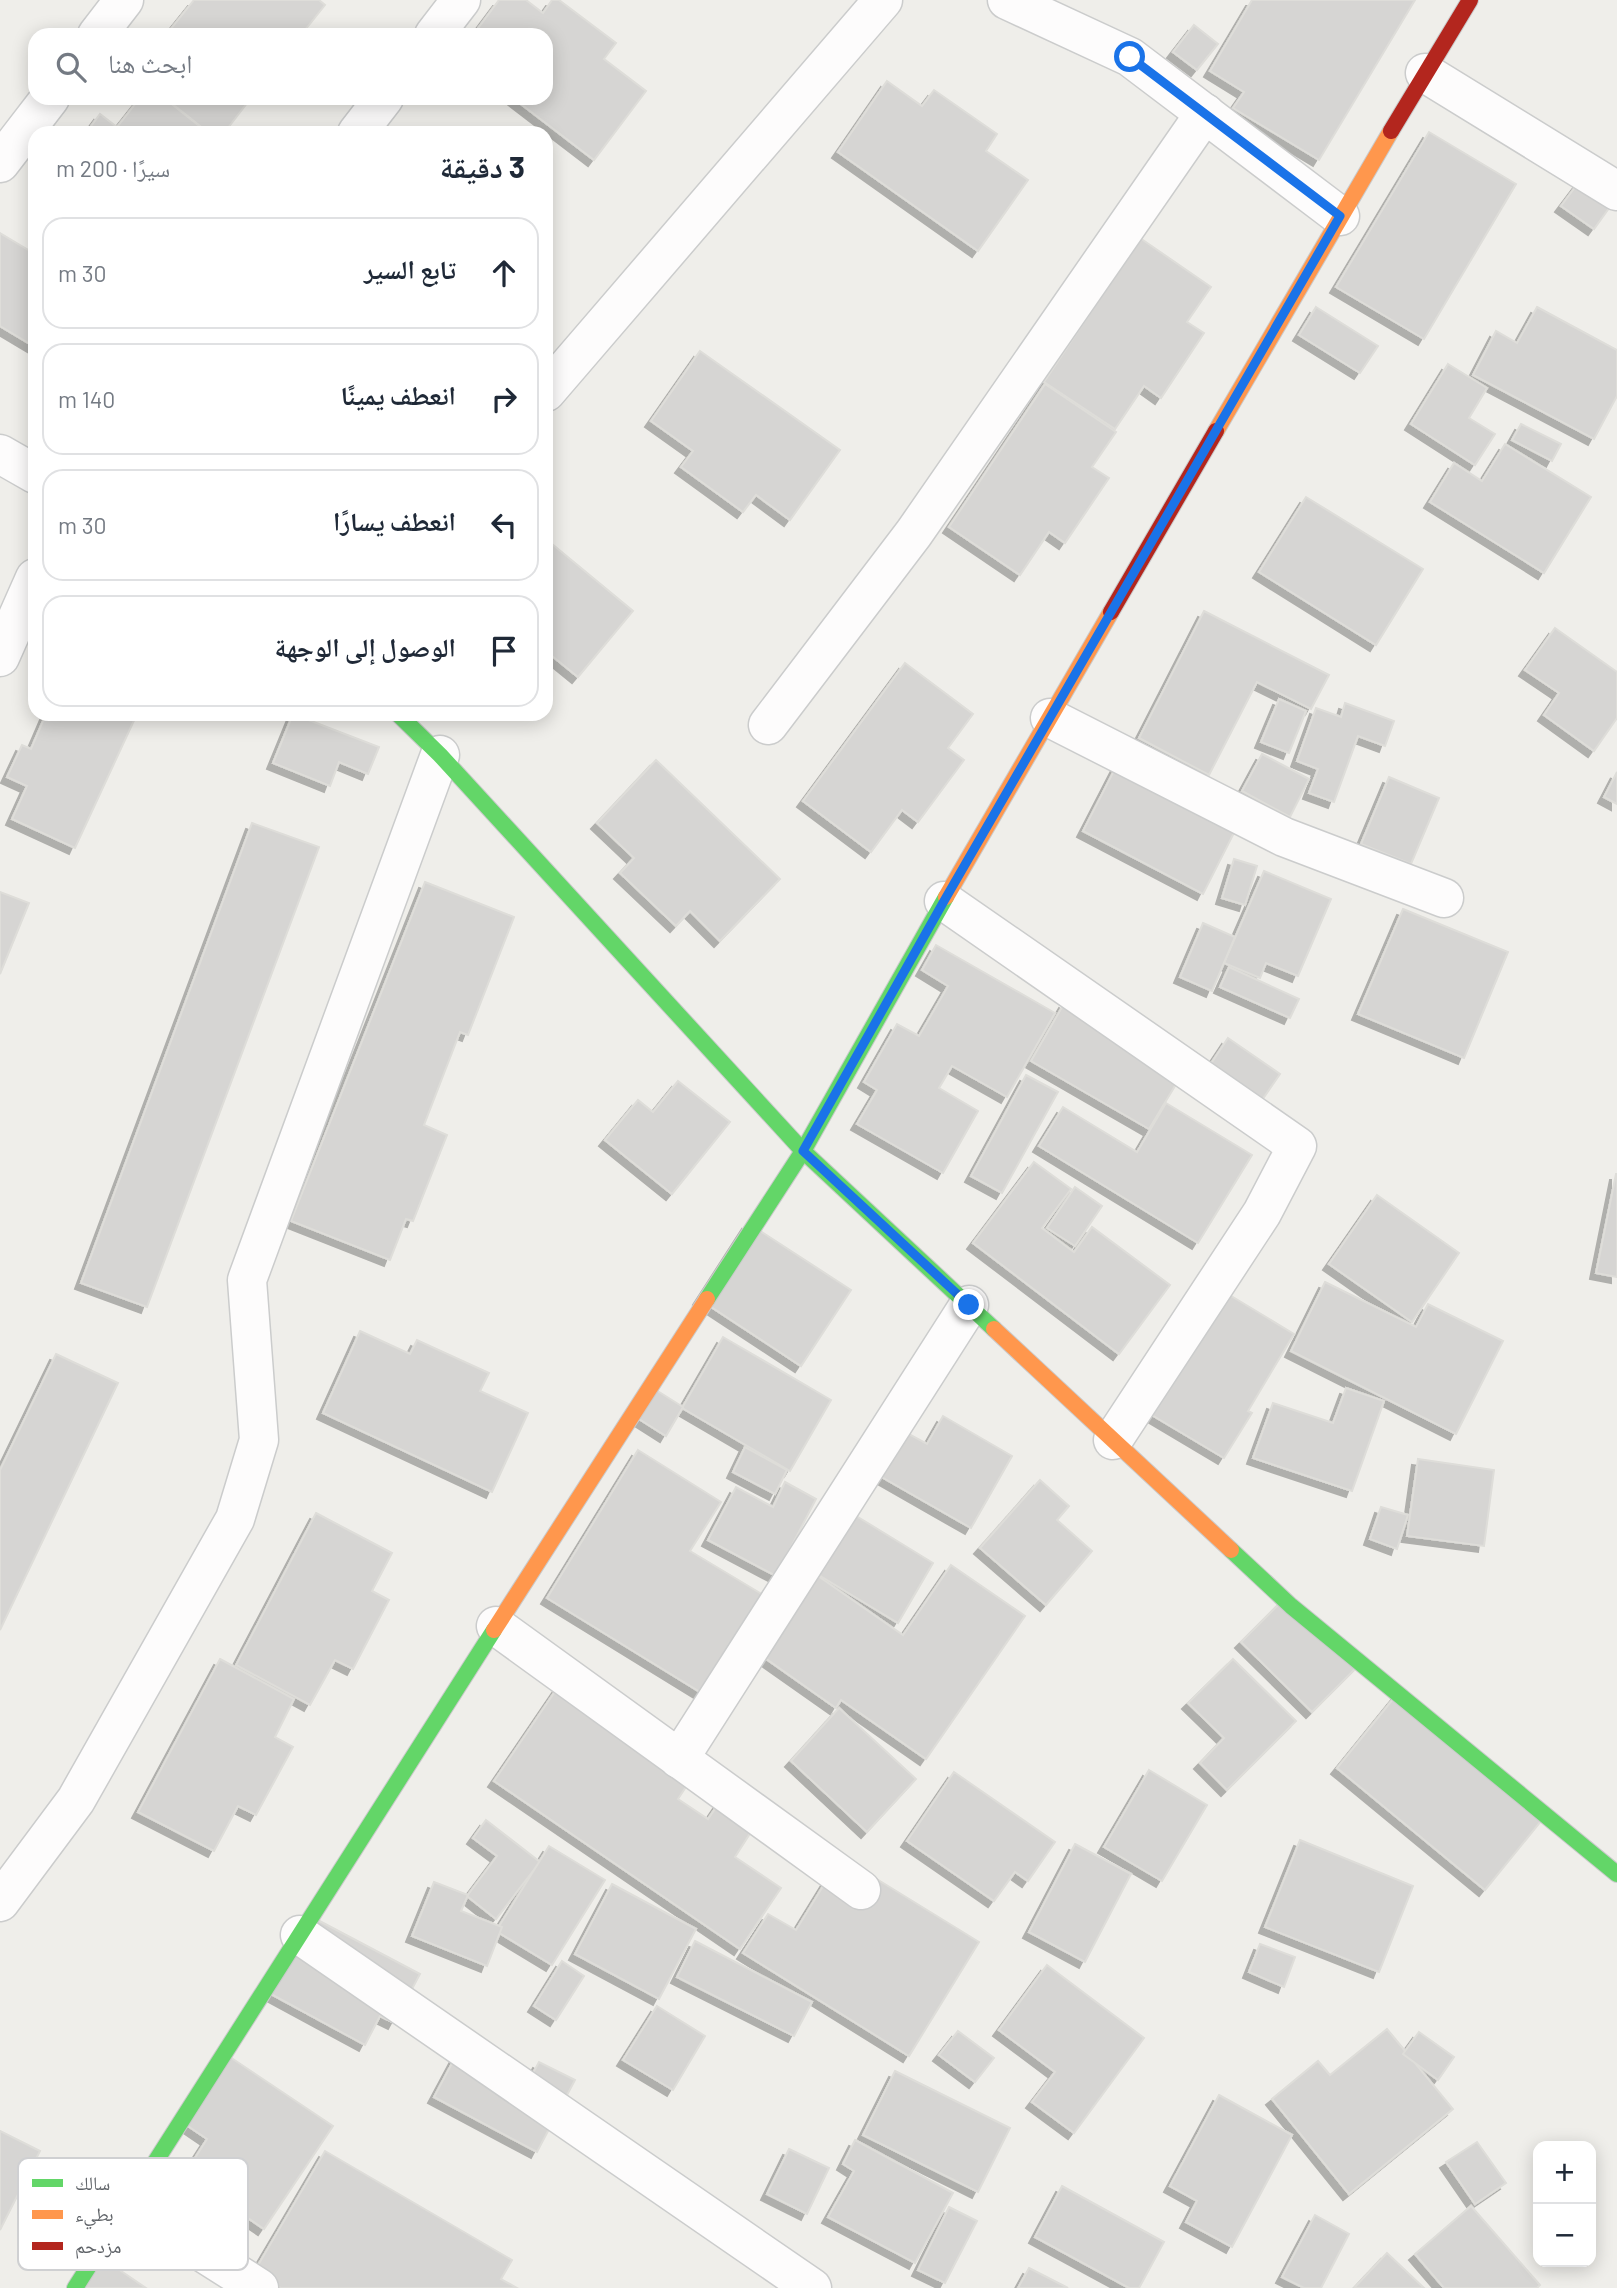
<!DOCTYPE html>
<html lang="ar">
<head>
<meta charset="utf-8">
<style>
  body { margin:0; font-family:Barlow,"Noto Naskh Arabic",sans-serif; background:#f6f6f7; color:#1f2937; direction:rtl }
  .controls { position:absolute; right:21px; bottom:21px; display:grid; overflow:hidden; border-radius:14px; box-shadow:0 4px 18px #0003 }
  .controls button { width:63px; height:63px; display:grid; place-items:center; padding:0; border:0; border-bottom:2px solid #e0e1e3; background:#fff; color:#1f2937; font:35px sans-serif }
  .stop { position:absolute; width:21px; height:21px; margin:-16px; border:5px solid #1a73e8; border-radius:50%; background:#fff }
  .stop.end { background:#1a73e8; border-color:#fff; box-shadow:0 2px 7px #0008 }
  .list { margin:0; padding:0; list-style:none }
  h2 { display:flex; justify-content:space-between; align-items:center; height:91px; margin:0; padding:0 28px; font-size:30px }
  h2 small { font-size:23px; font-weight:400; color:#747a83 }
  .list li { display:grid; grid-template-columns:46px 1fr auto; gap:21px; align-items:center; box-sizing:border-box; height:112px; margin:0 14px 14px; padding:0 14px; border:2px solid #e0e1e3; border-radius:21px }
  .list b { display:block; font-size:26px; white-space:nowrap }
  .list em { font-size:23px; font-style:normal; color:#747a83 }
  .icon { flex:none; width:38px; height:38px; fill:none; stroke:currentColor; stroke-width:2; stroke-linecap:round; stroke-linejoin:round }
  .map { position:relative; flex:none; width:1617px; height:2288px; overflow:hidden; direction:ltr }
  .search { position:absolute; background:#fff; box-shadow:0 4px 18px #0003; left:28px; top:28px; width:525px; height:77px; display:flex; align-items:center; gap:18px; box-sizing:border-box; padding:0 24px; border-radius:21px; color:#747a83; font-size:26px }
  .panel { position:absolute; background:#fff; box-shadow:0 4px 18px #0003; left:28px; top:126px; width:525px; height:595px; border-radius:21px; direction:rtl }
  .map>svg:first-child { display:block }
  .building { fill:#d6d5d3; stroke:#deddd9; stroke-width:2; filter:url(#shadow) }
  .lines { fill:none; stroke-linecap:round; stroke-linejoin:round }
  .street-casing { stroke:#cbcccc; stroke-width:41 }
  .fast-casing { stroke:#cacacb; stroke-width:18 }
  .slow-casing { stroke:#cacacb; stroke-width:18 }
  .jam-casing { stroke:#cacacb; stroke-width:18 }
  .street { stroke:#fdfcfc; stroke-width:38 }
  .fast { stroke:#63d668; stroke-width:16 }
  .slow { stroke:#ff974d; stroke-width:16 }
  .jam { stroke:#b3261e; stroke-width:16 }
  .route { stroke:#1a73e8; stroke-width:9 }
  .key { fill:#fff; stroke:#cfd0d2; stroke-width:2 }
  .key-label { font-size:19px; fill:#5f6368 }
</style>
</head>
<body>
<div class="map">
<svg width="1617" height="2288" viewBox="0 0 1617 2288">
  <defs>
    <filter id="shadow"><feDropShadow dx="-6" dy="6" stdDeviation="0" flood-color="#0004"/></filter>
  </defs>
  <rect width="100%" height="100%" fill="#efeeea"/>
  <g class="building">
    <polygon points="194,0 319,0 325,5 301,35 166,35"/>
    <polygon points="499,0 526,0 543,13 552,0 559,0 616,43 604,59 646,91 594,160 513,98 546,98 546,35 473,35"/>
    <polygon points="1252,0 1415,0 1319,160 1233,108 1244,92 1210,71"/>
    <polygon points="1194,25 1218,44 1197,70 1173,52"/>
    <polygon points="887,81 922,106 934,90 997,134 986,151 1028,180 978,251 838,152"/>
    <polygon points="140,98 164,98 208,133 86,133 100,114 117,127"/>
    <polygon points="165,98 251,98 224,133 209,133"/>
    <polygon points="1429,132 1516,184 1424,339 1336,287"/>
    <polygon points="1579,182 1612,204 1594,229 1561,206"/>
    <polygon points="0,233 35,254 35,347 0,326"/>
    <polygon points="1140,238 1211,287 1187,322 1204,333 1161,398 1144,386 1115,429 1044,382"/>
    <polygon points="1316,307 1378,346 1360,373 1299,335"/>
    <polygon points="1537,307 1617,350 1617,396 1594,439 1473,375 1496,331 1517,343"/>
    <polygon points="700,351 840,450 790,520 756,495 743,512 681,467 693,451 651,421"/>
    <polygon points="1448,364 1487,388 1469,418 1495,434 1475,465 1411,424"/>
    <polygon points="1045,384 1116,432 1092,467 1109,478 1065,543 1049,532 1020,575 949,527"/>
    <polygon points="1521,424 1561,444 1552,461 1512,440"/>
    <polygon points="1505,444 1591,497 1544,573 1430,502 1454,463 1482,481"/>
    <polygon points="1306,497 1423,569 1376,645 1259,572"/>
    <polygon points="546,539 633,611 578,677 546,651"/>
    <polygon points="1204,611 1329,675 1311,709 1257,682 1209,775 1139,738"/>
    <polygon points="1555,628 1617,672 1617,718 1594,751 1544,715 1559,693 1525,670"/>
    <polygon points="905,663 973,714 948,748 964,760 918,822 902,810 871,852 803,801"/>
    <polygon points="1279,699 1306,711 1289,753 1261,742"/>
    <polygon points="1345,703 1394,721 1385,746 1358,736 1334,802 1309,793 1318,769 1297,761 1316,708 1341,717"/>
    <polygon points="46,714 137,714 75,848 12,819 27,786 7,777 22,745 31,749"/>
    <polygon points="293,714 379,747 368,774 339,762 330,786 273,763"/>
    <polygon points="1262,754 1309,779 1290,817 1242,791"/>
    <polygon points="656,760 780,879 720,941 690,911 676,926 620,873 634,858 597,823"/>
    <polygon points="1119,761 1239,823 1203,894 1083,831"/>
    <polygon points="1617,772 1617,804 1604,797"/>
    <polygon points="1389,777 1439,798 1411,864 1361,844"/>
    <polygon points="252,823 319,847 147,1307 81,1283"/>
    <polygon points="1234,859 1257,866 1245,905 1222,898"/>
    <polygon points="1264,871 1331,899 1298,976 1266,963 1260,978 1224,963"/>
    <polygon points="425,882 514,917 468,1035 460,1032 424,1125 447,1135 413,1221 406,1219 390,1260 291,1221"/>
    <polygon points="0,892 29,903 0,974"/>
    <polygon points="1403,909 1508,952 1464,1058 1358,1014"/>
    <polygon points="1203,923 1235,937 1212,991 1180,977"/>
    <polygon points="936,945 1055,1013 1007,1097 952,1066 939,1088 978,1111 943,1173 857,1124 877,1090 864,1082 897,1024 919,1036 948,986 922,970"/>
    <polygon points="1229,967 1299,999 1290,1018 1220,987"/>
    <polygon points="1065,1002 1184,1071 1149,1129 1031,1061"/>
    <polygon points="1228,1038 1280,1074 1262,1100 1210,1065"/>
    <polygon points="1026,1075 1058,1092 1002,1193 971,1176"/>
    <polygon points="678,1081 730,1122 672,1194 605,1140 638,1100 653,1112"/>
    <polygon points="1166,1103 1252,1155 1198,1243 1039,1146 1063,1107 1137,1152"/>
    <polygon points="1034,1162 1071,1189 1042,1228 1074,1252 1092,1227 1170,1285 1119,1354 973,1243"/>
    <polygon points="1616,1174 1617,1174 1617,1277 1596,1273"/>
    <polygon points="1075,1187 1102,1206 1075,1246 1047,1228"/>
    <polygon points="1377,1195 1459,1253 1412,1322 1329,1264"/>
    <polygon points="748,1223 851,1290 801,1366 699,1299"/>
    <polygon points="1325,1282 1416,1327 1428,1304 1503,1341 1456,1434 1291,1351"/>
    <polygon points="1213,1285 1294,1334 1248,1411 1252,1413 1224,1458 1140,1408"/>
    <polygon points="360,1331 410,1354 417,1340 489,1373 480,1391 528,1413 492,1492 323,1413"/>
    <polygon points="723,1337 831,1400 790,1471 682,1408"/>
    <polygon points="56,1354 118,1383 0,1630 0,1470"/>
    <polygon points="1346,1388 1384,1401 1352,1491 1253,1458 1273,1403 1333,1423"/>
    <polygon points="656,1390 683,1407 666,1436 639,1419"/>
    <polygon points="943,1416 1012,1456 971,1528 864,1467 889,1423 927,1444"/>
    <polygon points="745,1447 787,1470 775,1494 733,1472"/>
    <polygon points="638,1450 721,1502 690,1551 765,1596 705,1695 547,1598"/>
    <polygon points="1418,1459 1494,1470 1484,1546 1407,1536"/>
    <polygon points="1040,1480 1069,1506 1057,1520 1092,1551 1046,1605 980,1548"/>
    <polygon points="785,1482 816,1499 776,1576 708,1540 736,1487 773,1507"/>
    <polygon points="1381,1507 1408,1515 1397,1549 1370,1539"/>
    <polygon points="316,1513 392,1553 372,1591 389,1600 353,1669 335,1660 310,1705 236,1665"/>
    <polygon points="853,1514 933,1563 898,1623 817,1574"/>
    <polygon points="951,1565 1025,1616 926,1759 841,1700 836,1708 752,1649 808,1569 903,1635"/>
    <polygon points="1289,1594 1359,1665 1312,1712 1241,1642"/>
    <polygon points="220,1659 294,1699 275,1737 293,1747 256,1815 238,1806 214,1851 138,1812"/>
    <polygon points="1233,1659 1296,1721 1227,1790 1200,1763 1224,1738 1188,1703"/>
    <polygon points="571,1668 705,1758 678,1799 708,1819 725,1794 760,1818 735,1857 781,1888 740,1949 494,1781"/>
    <polygon points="1398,1693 1546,1815 1485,1890 1337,1768"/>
    <polygon points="839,1708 916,1779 867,1832 791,1761"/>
    <polygon points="1149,1770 1207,1805 1162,1881 1104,1847"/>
    <polygon points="954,1772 1055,1842 1028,1881 1015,1872 994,1901 907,1841"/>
    <polygon points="486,1820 540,1862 496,1919 467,1896 497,1856 473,1838"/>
    <polygon points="1300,1840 1413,1886 1379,1972 1265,1927"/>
    <polygon points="1075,1844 1131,1874 1085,1962 1029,1932"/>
    <polygon points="549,1846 605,1880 552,1965 496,1931"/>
    <polygon points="841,1857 979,1942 909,2056 743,1953 768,1914 796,1930"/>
    <polygon points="434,1882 468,1895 461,1911 502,1927 487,1966 412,1936"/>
    <polygon points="612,1884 696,1929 659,1999 575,1954"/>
    <polygon points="312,1917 420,1974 394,2023 380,2016 365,2045 271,1994"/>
    <polygon points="695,1941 812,2002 794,2036 677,1977"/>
    <polygon points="1260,1944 1295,1957 1284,1987 1249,1972"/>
    <polygon points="562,1961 584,1976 556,2020 534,2006"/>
    <polygon points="1047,1965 1144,2038 1074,2133 1032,2102 1055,2072 999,2030"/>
    <polygon points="657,2006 705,2036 673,2090 623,2060"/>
    <polygon points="1387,2029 1453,2109 1349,2194 1272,2099 1318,2061 1330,2075"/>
    <polygon points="958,2031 994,2058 975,2082 939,2055"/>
    <polygon points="1419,2032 1454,2057 1438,2080 1403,2054"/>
    <polygon points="466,2037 533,2073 539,2062 575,2080 537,2152 434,2097"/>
    <polygon points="227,2055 333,2126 264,2229 184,2175 207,2139 182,2122"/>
    <polygon points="895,2071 1010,2128 978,2192 863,2135"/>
    <polygon points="1219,2095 1292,2135 1232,2247 1186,2222 1197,2201 1170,2186"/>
    <polygon points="0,2131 40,2151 0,2230"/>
    <polygon points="855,2140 953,2193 915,2263 828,2217 854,2171 843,2164"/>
    <polygon points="1477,2142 1506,2183 1475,2204 1446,2162"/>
    <polygon points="789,2149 829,2168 807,2214 767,2194"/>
    <polygon points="325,2151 512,2260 501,2279 517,2288 281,2288 254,2272"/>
    <polygon points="1062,2186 1164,2242 1139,2288 1129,2288 1035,2237"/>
    <polygon points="1471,2206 1540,2285 1537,2288 1444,2288 1415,2254"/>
    <polygon points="949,2207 977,2221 945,2283 918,2270"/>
    <polygon points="1315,2215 1349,2234 1321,2288 1304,2288 1282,2277"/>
    <polygon points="1387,2253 1424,2288 1354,2288"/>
    <polygon points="102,2258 146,2288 82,2288"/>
    <polygon points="1029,2268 1068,2288 1018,2288"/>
  </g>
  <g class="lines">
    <g class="street-casing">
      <g id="street">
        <polyline points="1007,0 1130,57 1340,216"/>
        <polyline points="97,35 124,0"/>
        <polyline points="434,35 461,0"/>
        <polyline points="1425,73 1617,191"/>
        <polyline points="357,133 384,98"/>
        <polyline points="0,163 50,98"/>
        <polyline points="546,392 883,0"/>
        <polyline points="0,454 35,474"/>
        <polyline points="0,657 35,578"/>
        <polyline points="1050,718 1284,837 1444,898"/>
        <polyline points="768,725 914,533 1205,113"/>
        <polyline points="944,901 1297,1146 1262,1213 1113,1440"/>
        <polyline points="496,1626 861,1890"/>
        <polyline points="679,1759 969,1305"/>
        <polyline points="0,1902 76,1800 235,1519 259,1440 247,1280 440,755"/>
        <polyline points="300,1935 812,2288"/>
        <polyline points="128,2205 259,2288"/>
      </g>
    </g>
    <g class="fast-casing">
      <g id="fast">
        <polyline points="398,714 440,755 803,1151 994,1329"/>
        <polyline points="707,1299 803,1151 946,897"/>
        <polyline points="1231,1550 1291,1606 1617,1874"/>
        <polyline points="75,2288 494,1630"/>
      </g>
    </g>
    <g class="slow-casing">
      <g id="slow">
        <polyline points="1216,431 1391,131"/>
        <polyline points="946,897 1111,612"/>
        <polyline points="994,1329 1231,1550"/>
        <polyline points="494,1630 707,1299"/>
      </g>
    </g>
    <g class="jam-casing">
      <g id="jam">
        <polyline points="1391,131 1470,0"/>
        <polyline points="1111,612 1216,431"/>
      </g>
    </g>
    <use href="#street" class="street"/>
    <use href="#fast" class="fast"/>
    <use href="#slow" class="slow"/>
    <use href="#jam" class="jam"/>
  </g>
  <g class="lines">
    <polyline class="route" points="969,1305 803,1151 944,901 1340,216 1130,57"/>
  </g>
  <rect x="18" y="2158" width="230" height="112" rx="10" class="key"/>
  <rect x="32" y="2179" width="31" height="8" fill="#63d668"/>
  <rect x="32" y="2210" width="31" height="9" fill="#ff974d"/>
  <rect x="32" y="2242" width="31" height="8" fill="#b3261e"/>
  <g class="key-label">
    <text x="75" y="2190">سالك</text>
    <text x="75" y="2221">بطيء</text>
    <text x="75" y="2253">مزدحم</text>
  </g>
</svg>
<div class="controls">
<button>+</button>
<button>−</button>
</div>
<div class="stop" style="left:1130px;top:57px"></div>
<div class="stop end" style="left:969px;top:1305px"></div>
<div class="search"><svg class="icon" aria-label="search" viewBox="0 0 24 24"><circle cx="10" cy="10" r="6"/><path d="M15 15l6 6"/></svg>ابحث هنا</div>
<section class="panel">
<h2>3 دقيقة<small>سيرًا · 200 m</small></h2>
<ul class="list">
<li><svg class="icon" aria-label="ahead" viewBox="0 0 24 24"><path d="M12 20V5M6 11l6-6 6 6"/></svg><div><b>تابع السير</b></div><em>30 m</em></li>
<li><svg class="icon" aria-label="right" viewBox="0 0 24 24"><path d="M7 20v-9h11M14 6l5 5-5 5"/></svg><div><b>انعطف يمينًا</b></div><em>140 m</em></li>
<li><svg class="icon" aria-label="left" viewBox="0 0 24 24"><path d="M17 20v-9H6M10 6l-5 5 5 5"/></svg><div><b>انعطف يسارًا</b></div><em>30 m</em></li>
<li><svg class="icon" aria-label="arrive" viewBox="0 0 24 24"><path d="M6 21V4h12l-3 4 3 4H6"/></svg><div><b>الوصول إلى الوجهة</b></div></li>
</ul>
</section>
</div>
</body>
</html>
